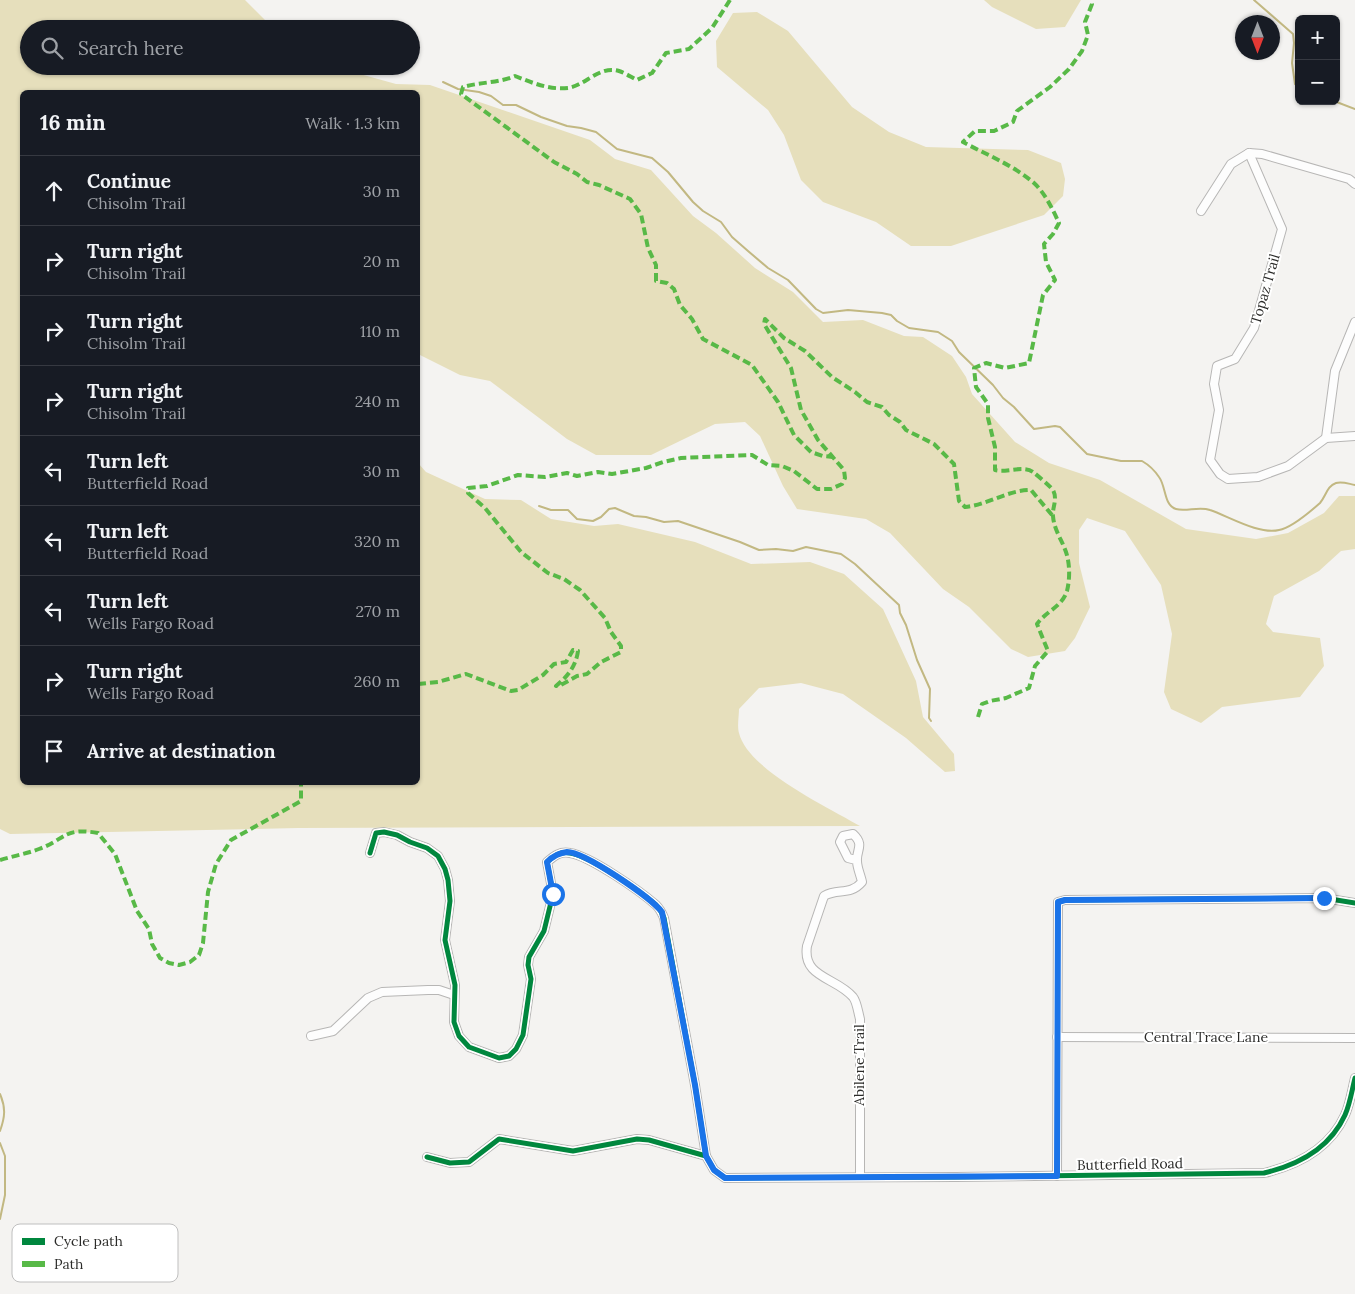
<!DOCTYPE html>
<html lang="en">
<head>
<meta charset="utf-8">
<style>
  body { margin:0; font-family:Lora,serif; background:#20242c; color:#f1f3f6 }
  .controls { position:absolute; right:15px; top:15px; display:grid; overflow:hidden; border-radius:8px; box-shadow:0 1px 4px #0004 }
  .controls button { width:45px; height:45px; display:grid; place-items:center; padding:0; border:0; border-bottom:1px solid #363941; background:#171b24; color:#f1f3f6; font:25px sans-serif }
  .compass { position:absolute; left:1235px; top:15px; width:45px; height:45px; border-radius:50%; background:#171b24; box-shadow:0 1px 4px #0004; rotate:180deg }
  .stop { position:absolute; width:15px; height:15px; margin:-11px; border:4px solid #1a73e8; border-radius:50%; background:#fff }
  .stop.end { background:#1a73e8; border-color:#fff; box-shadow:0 1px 5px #0008 }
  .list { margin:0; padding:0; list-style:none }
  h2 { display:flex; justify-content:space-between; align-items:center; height:65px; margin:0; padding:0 20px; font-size:21px }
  h2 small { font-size:16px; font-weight:400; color:#9ea1a6 }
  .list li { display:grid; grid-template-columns:32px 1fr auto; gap:15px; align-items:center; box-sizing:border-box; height:70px; padding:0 20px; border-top:1px solid #363941 }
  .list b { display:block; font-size:19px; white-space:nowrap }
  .list p { margin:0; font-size:16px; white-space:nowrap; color:#9ea1a6 }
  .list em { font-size:16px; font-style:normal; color:#9ea1a6 }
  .icon { flex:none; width:28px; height:28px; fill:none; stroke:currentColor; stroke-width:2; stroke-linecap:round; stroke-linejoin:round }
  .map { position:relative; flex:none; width:1355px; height:1294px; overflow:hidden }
  .search { position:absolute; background:#171b24; box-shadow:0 1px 4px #0004; left:20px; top:20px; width:400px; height:55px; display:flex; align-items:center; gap:12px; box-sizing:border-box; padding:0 18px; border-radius:28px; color:#9ea1a6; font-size:19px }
  .panel { position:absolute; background:#171b24; box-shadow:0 1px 4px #0004; left:20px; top:90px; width:400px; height:695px; border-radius:8px }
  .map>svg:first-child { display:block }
  .green { fill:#e6dfbc }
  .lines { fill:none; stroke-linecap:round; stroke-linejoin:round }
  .stream { stroke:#c2b882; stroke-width:2 }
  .minor-casing { stroke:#b7b6b5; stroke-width:10 }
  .minor { stroke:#fdfdfd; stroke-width:8 }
  .quiet { stroke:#58b947; stroke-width:4; stroke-dasharray:8 4; stroke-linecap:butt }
  .cycleway-casing { stroke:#fff; stroke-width:8 }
  .cycleway { stroke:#00873e; stroke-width:5 }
  .route { stroke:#1a73e8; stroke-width:6 }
  .labels { text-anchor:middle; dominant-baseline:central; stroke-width:4; stroke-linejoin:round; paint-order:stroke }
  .street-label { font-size:14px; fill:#2b2b29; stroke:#fff }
  .key { fill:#fff; stroke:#bfbfbf; stroke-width:1 }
  .key-label { font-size:14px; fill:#2b2b29 }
</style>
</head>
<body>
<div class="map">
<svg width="1355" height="1294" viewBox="0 0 1355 1294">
  <rect width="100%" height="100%" fill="#f4f3f1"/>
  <g class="green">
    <path d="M0,0h245l26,26 9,3h-251v37h320l11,8 36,10 34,1 160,55 25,19 36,11 42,46 23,17 39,35 38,24 30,30 40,-2 41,16 19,1 29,19 14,21 6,17 43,48 34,21 51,17 86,49 70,10 32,-6 36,-20 15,-17h16v53l-14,2 -22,20 -45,25 -8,28 7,8 47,6 4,28 -24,31 -78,10 -21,16 -30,-14 -7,-17 8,-58 -11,-49 -36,-54 -38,-13 -8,12v33l11,44 -15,31 -10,13 -37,6 -17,-8 -42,-42 -26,-18 -53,-56 -24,-14 -69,-10 -14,-23 -23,-50 -15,-14 -30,2 -64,31h-55l-29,-16 -77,-58 -30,-6 -42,-21v-262h-396v690h396v-319l8,9 59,27 36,1 30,19 43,7 24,-2 77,18 56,22 59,-2 34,12 39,35 33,72 7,36 31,37 1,17 -10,1 -39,-34 -63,-44 -42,-11 -42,5 -20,21c0,7 -2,17 0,24 9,37 89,74 121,93l-562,2 -288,6 -10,-5z"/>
    <polygon points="984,0 1081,0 1065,27 1036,29 992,7"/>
    <polygon points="757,12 788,31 852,107 889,132 926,147 1028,150 1061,163 1065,179 1063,196 1044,215 951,246 911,246 876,222 823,202 801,180 784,135 768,110 717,67 716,41 733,13"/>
  </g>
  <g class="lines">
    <g class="stream">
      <polyline points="1254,0 1293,34 1294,43 1292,63 1295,84 1299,86"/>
      <path d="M443,82l15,7 21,3 12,4 12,9h13l25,12 26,9 14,2 15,4 21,17 35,9 16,14 25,30 10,9 18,11 11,15 16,14 20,17 20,12 28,29 7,4 25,-3 34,3 9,2 6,6 12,7 29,4 14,9 7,11 34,33 10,13 11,9 20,22 21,-3 5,1 27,27 34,7h21c7,4 13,10 17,16 7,9 5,29 17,32 10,3 23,-3 34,1 18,6 49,25 69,20 12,-2 32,-19 41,-27 6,-7 7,-17 16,-20 6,-2 13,1 19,2"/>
      <polyline points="1334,101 1355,109"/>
      <polyline points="539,506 551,510 568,510 577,519 593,521 601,517 609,509 615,508 634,516 646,517 664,522 678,521 740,542 759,550 776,549 793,551 806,547 841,554 855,564 899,605 900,613 906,625 917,660 930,689 929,718 931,721"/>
      <path d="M0,1094c6,14 5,23 0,37"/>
      <polyline points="0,1143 5,1156 5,1195 0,1219"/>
    </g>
    <g class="minor-casing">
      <g id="minor">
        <polyline points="1249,153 1282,229 1254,328 1235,359 1217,366 1214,384 1219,410 1210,460 1220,474 1228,479 1258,477 1288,466 1326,438 1355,436"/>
        <polyline points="1201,211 1231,164 1249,153 1262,154 1349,179 1355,184"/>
        <polyline points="1326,438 1335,371 1355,322"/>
        <path d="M370,853l6,-20 8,-1 13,3 13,7 17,6 11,8 7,13 3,11 2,21 -5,39 10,45 -1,37 5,14 10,11 30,11 10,-2 7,-7 7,-14 8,-56 -3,-14 1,-8 15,-26 9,-37 -6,-32c7,-6 13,-11 23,-9 20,3 70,38 86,52 4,4 6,8 8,13l31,167 11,71"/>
        <path d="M856,860l-8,-2 -8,-16 3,-6 10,-2c12,11 3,16 4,27 0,7 4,15 5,21 -12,14 -24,6 -38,14l-17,50c-5,32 29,31 46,51 4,5 5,15 7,22v158"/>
        <polyline points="311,1036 333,1031 368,998 382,992 428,990 439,990 454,995"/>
        <polyline points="1057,1037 1355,1038"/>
        <path d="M427,1157l23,6 19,-1 30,-23 74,12 64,-12 12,1 57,16 8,14 11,8 231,-1 308,-4c34,-8 66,-25 81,-58 5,-11 7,-25 10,-37"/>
        <polyline points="1057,1176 1058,902 1065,900 1324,898 1355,903"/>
      </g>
    </g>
    <use href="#minor" class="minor"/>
    <g class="quiet">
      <path d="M730,0l-18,28 -23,21 -23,4 -14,20 -15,7c-6,-3 -12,-7 -18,-9 -19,-6 -33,14 -51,17 -19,2 -35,-5 -53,-12 -16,7 -35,6 -52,11l-2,7 93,68 23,12 10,8 12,3 31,14 11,15 7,34 8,17v16l11,2 7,6 6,16 12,14 11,20 49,26 26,37 16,33 17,17 12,4 10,1"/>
      <path d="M418,684l20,-2 28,-8 45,17 7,-1 25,-15 11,-11 12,-2 7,-12 5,1c-2,15 -10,25 -22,35l5,-1 16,-9 10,-2 14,-12 20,-10v-6l-10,-14 -6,-14 -25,-28 -16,-11 -16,-6 -27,-21 -36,-44 -17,-15v-5l19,-2 31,-11 27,2 22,-4 10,3 21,-4 14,2 34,-6 17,-6 18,-4 71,-3 16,10 14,1 12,5 23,18h14l11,-5 3,-6 -1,-8 -26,-30 -17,-30 -10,-42 -27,-44 1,-5 19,19 21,13 27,26 23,15 12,10 15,5 7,8 11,7 6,8 28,14 20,20 5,37 6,6c23,-2 42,-17 66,-17l21,25"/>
      <path d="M978,717l4,-13 8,-3 16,-3 23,-10 6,-22 13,-15 -11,-27c9,-13 25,-17 30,-33 3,-12 3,-27 -1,-39 -4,-12 -12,-22 -13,-36 -1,-8 5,-17 0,-26 -3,-4 -16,-15 -20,-18 -10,-7 -26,1 -38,-2v-23l-7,-29v-14l-12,-17 -2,-19 12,-5 19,5 24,-5 14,-68 12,-15 -9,-18 -2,-18 9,-10 6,-11c-6,-13 -14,-30 -25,-40 -21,-18 -47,-28 -71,-41l12,-11h19l19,-9 4,-11 33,-24 19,-18 13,-18 6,-16 -3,-13 7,-18 -1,-4"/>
      <path d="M0,860c13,-4 26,-6 39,-11 27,-10 25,-22 59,-16l17,21 22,57 12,18 3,15 8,14 9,5 10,2 11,-3 9,-7 4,-12 5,-51 8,-28 15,-24 70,-39v-19"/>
    </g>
    <g class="cycleway-casing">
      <g id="cycleway">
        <path d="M370,853l6,-20 8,-1 13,3 13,7 17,6 11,8 7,13 3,11 2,21 -5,39 10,45 -1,37 5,14 10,11 30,11 10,-2 7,-7 7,-14 8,-56 -3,-14 1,-8 15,-26 9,-37 -6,-32c7,-6 13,-11 23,-9 20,3 70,38 86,52 4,4 6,8 8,13l31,167 11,71"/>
        <polyline points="1058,902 1065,900 1324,898 1355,903"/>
        <path d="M427,1157l23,6 19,-1 30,-23 74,12 64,-12 12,1 57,16 8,14 11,8 231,-1 308,-4c34,-8 66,-25 81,-58 5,-11 7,-25 10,-37"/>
      </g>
    </g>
    <use href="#cycleway" class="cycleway"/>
  </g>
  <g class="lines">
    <path class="route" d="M553,894l-6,-32c6,-6 11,-9 20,-10 18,0 83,45 95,60l33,173 11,71 8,14 11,8 332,-2 1,-274 7,-2 259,-2"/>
  </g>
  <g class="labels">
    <g class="street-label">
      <text transform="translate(1265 289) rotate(-74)">Topaz Trail</text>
      <text x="1206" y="1037">Central Trace Lane</text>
      <text transform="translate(859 1065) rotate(-90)">Abilene Trail</text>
      <text transform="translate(1130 1164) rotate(-1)">Butterfield Road</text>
    </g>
  </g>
  <rect x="12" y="1224" width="166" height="58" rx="8" class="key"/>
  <rect x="22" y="1238" width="23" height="7" fill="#00873e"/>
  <rect x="22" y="1261" width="23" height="6" fill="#58b947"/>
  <g class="key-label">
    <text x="54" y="1246">Cycle path</text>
    <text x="54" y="1269">Path</text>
  </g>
</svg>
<div class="controls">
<button>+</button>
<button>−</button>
</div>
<svg class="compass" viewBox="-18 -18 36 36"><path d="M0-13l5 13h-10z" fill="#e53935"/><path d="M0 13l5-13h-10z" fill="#9ea1a6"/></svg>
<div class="stop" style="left:553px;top:894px"></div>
<div class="stop end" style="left:1324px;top:898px"></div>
<div class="search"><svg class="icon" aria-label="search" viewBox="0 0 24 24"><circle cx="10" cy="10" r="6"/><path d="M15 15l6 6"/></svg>Search here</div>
<section class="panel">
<h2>16 min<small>Walk · 1.3 km</small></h2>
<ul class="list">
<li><svg class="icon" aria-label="ahead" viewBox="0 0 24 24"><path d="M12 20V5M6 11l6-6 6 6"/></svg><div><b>Continue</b><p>Chisolm Trail</p></div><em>30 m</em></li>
<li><svg class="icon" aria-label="right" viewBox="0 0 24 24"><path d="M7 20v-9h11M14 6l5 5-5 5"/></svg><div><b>Turn right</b><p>Chisolm Trail</p></div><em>20 m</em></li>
<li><svg class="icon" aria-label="right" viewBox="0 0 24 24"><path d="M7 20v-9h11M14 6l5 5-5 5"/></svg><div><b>Turn right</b><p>Chisolm Trail</p></div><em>110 m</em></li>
<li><svg class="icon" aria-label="right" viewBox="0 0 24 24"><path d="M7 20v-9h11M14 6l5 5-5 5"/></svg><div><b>Turn right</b><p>Chisolm Trail</p></div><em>240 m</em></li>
<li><svg class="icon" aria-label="left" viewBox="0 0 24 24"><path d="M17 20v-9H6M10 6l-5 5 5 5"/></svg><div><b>Turn left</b><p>Butterfield Road</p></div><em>30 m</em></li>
<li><svg class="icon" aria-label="left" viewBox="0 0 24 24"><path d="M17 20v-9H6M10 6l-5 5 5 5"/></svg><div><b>Turn left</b><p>Butterfield Road</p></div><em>320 m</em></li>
<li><svg class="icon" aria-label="left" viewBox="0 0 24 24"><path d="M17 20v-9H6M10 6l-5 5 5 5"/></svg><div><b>Turn left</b><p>Wells Fargo Road</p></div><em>270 m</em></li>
<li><svg class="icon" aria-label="right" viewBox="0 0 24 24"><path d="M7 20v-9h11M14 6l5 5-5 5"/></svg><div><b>Turn right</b><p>Wells Fargo Road</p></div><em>260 m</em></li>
<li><svg class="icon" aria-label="arrive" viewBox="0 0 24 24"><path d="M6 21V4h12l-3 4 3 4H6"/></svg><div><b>Arrive at destination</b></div></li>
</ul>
</section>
</div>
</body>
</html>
